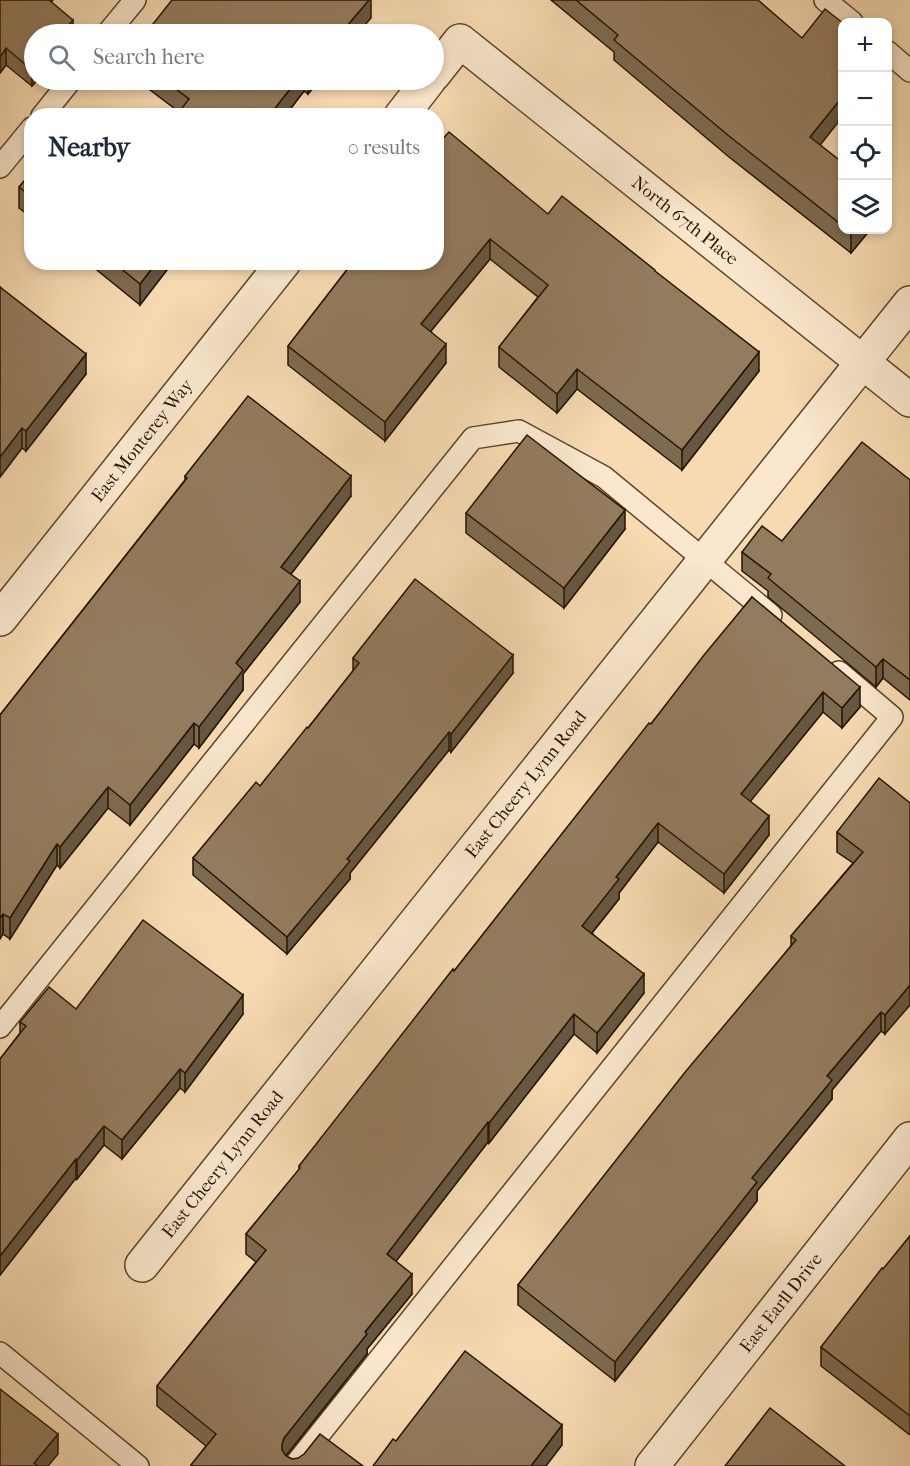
<!DOCTYPE html>
<html lang="en">
<head>
<meta charset="utf-8">
<style>
  body { margin:0; font-family:"IM FELL French Canon",serif; background:#f6f6f7; color:#1f2937 }
  .controls { position:absolute; right:18px; top:18px; display:grid; overflow:hidden; border-radius:12px; box-shadow:0 3px 9px #0003 }
  .controls button { width:54px; height:54px; display:grid; place-items:center; padding:0; border:0; border-bottom:2px solid #e0e1e3; background:#fff; color:#1f2937; font:30px sans-serif }
  .list { margin:0; padding:0; list-style:none }
  h2 { display:flex; justify-content:space-between; align-items:center; height:78px; margin:0; padding:0 24px; font-size:26px }
  h2 small { font-size:20px; font-weight:400; color:#747a83 }
  .icon { flex:none; width:33px; height:33px; fill:none; stroke:currentColor; stroke-width:2; stroke-linecap:round; stroke-linejoin:round }
  .map { position:relative; flex:none; width:910px; height:1466px; overflow:hidden }
  .search { position:absolute; background:#fff; box-shadow:0 3px 9px #0003; left:24px; top:24px; width:420px; height:66px; display:flex; align-items:center; gap:15px; box-sizing:border-box; padding:0 21px; border-radius:33px; color:#747a83; font-size:22px }
  .panel { position:absolute; background:#fff; box-shadow:0 3px 9px #0003; left:24px; top:108px; width:420px; height:162px; border-radius:24px }
  .map>svg:first-child { display:block }
  .lines { fill:none; stroke-linecap:round; stroke-linejoin:round }
  .service-casing { stroke:#5a462d; stroke-width:24 }
  .minor-casing { stroke:#5a462d; stroke-width:36 }
  .service { stroke:#fae7cd; stroke-width:21 }
  .minor { stroke:#fae7cd; stroke-width:33 }
  .wall { fill:#7e6a50; stroke:#261501; stroke-width:1.5 }
  .shaded-wall { fill:#675641; stroke:#261501; stroke-width:1.5 }
  .building { fill:#937b5d; stroke:#261501; stroke-width:1.5 }
  .labels { text-anchor:middle; dominant-baseline:central; stroke-width:4.5; stroke-linejoin:round; paint-order:stroke }
  .street-label { font-size:18px; fill:#261501; stroke:#fae7cd }
</style>
</head>
<body>
<div class="map">
<svg width="910" height="1466" viewBox="0 0 910 1466">
  <rect width="100%" height="100%" fill="#f7dab2"/>
  <filter id="stains"><feTurbulence type="fractalNoise" baseFrequency=".00333" numOctaves="4"/><feColorMatrix values="0 0 0 0 .2 0 0 0 0 .09 0 0 0 0 .02 0 0 0 .5 -.17"/></filter>
  <radialGradient id="worn" r=".72"><stop offset=".6" stop-color="#630" stop-opacity="0"/><stop offset="1" stop-color="#630" stop-opacity=".3"/></radialGradient>
  <g class="lines">
    <g class="service-casing">
      <g id="service">
        <polyline points="825,0 852,22"/>
        <polyline points="107,34 135,0"/>
        <polyline points="888,52 910,71"/>
        <polyline points="42,116 71,80"/>
        <polyline points="0,167 32,128"/>
        <polyline points="0,1027 473,438 519,431 604,477 771,615"/>
        <polyline points="0,1353 138,1466"/>
        <polyline points="294,1466 892,717 839,672"/>
      </g>
    </g>
    <g class="minor-casing">
      <g id="minor">
        <path id="s1" d="M434,74l26,-33 450,359"/>
        <polyline points="401,116 429,80"/>
        <path id="s2" d="M0,619l284,-357"/>
        <path id="s3" d="M142,1265l768,-962"/>
        <path id="s4" d="M652,1466l258,-327"/>
      </g>
    </g>
    <use href="#service" class="service"/>
    <use href="#minor" class="minor"/>
  </g>
  <g class="wall">
    <polygon points="0,0 53,0 51,2 73,34 32,86 6,65 0,73"/>
    <polygon points="551,0 758,0 820,145 843,163 843,230 870,230 851,253 729,157 614,60 614,52"/>
    <polygon points="137,80 320,80 308,94 304,91 285,116 176,116 179,112"/>
    <polygon points="32,172 32,218 19,208 19,187"/>
    <polygon points="548,214 655,272 759,371 682,470 577,389 557,413 499,367 499,347 538,297 490,259 431,331 446,363 385,441 288,365 288,346 353,262"/>
    <polygon points="87,262 173,262 140,305"/>
    <polygon points="0,287 86,374 26,451 22,448 0,477"/>
    <polygon points="185,476 351,496 291,574 300,602 243,674 243,690 199,748 194,744 130,825 108,808 60,868 57,865 10,939 3,934 0,715 185,480"/>
    <polygon points="910,480 910,700 883,678 876,687 768,597 768,591 742,571 742,552 782,541"/>
    <polygon points="466,513 625,529 564,608 466,533"/>
    <polygon points="752,597 860,707 842,728 823,712 750,801 769,835 724,893 658,842 619,893 619,899 592,933 644,993 597,1053 574,1034 489,1143 488,1142 396,1261 412,1294 367,1349 367,1354 286,1456 292,1459 363,1466 191,1466 191,1465 206,1446 157,1406 157,1386 256,1262 246,1254 246,1234 299,1170 299,1166"/>
    <polygon points="353,658 513,673 451,752 449,750 350,873 350,879 287,954 193,875 193,858 260,786 308,728 353,671"/>
    <polygon points="910,803 885,1034 881,1031 832,1090 832,1099 757,1191 757,1201 615,1381 518,1305 518,1285 791,946 791,936 853,863 837,852 837,832"/>
    <polygon points="76,1009 243,1014 185,1092 180,1088 122,1159 104,1145 77,1179 76,1178 0,1275 0,1059 20,1033 20,1022"/>
    <polygon points="910,1236 910,1435 821,1366 821,1347"/>
  </g>
  <g class="shaded-wall">
    <polygon points="369,0 371,0 371,18 357,34 340,34"/>
    <polygon points="73,20 73,34 61,34"/>
    <polygon points="6,48 6,65 0,73 0,57"/>
    <polygon points="34,67 34,80 38,80 32,86 32,70"/>
    <polygon points="297,80 304,80 304,91 285,116 269,116"/>
    <polygon points="308,80 320,80 308,94"/>
    <polygon points="843,96 843,116 810,158 810,137"/>
    <polygon points="854,230 870,230 851,253 851,233"/>
    <polygon points="490,239 490,259 421,343 421,324"/>
    <polygon points="157,262 173,262 140,305 140,284"/>
    <polygon points="446,344 446,363 385,441 385,422"/>
    <polygon points="759,352 759,371 682,470 682,450"/>
    <polygon points="86,354 86,374 26,451 26,431"/>
    <polygon points="577,369 577,389 557,413 557,394"/>
    <polygon points="22,428 22,448 0,477 0,457"/>
    <polygon points="351,476 351,496 281,587 281,567"/>
    <polygon points="625,510 625,529 564,608 564,588"/>
    <polygon points="300,581 300,602 243,674 243,690 199,748 199,727 236,663"/>
    <polygon points="513,655 513,673 451,752 451,734"/>
    <polygon points="883,659 883,678 876,687 876,667"/>
    <polygon points="860,687 860,707 842,728 842,708"/>
    <polygon points="823,692 823,712 741,813 741,794"/>
    <polygon points="194,723 194,744 130,825 130,805"/>
    <polygon points="449,732 449,750 350,873 350,879 287,954 287,937 347,859"/>
    <polygon points="108,787 108,808 60,868 60,847"/>
    <polygon points="769,816 769,835 724,893 724,874"/>
    <polygon points="658,823 658,842 619,893 619,899 582,945 582,926 616,877"/>
    <polygon points="57,844 57,865 10,939 10,918"/>
    <polygon points="3,914 3,934 0,939 0,918"/>
    <polygon points="644,974 644,993 597,1053 597,1033"/>
    <polygon points="910,985 910,1005 885,1034 885,1015"/>
    <polygon points="243,995 243,1014 185,1092 185,1073"/>
    <polygon points="881,1012 881,1031 832,1090 832,1099 757,1191 757,1201 615,1381 615,1362 827,1076"/>
    <polygon points="574,1014 574,1034 489,1143 489,1123"/>
    <polygon points="180,1069 180,1088 122,1159 122,1140"/>
    <polygon points="488,1122 488,1142 387,1273 387,1254"/>
    <polygon points="104,1126 104,1145 77,1179 77,1160"/>
    <polygon points="76,1159 76,1178 0,1275 0,1256"/>
    <polygon points="412,1274 412,1294 367,1349 367,1354 284,1458 282,1464 282,1444 284,1438 365,1332"/>
    <polygon points="562,1425 562,1445 546,1466 531,1466"/>
    <polygon points="58,1434 58,1454 48,1466 34,1466 34,1463"/>
  </g>
  <g class="building">
    <polygon points="0,0 49,0 73,20 61,34 34,34 34,67 32,70 6,48 0,57"/>
    <polygon points="172,0 369,0 340,34 145,34"/>
    <polygon points="576,0 758,0 802,38 825,9 843,23 843,96 810,137 843,163 843,226 729,136 614,40 618,35"/>
    <polygon points="164,80 297,80 269,116 176,116 189,99"/>
    <polygon points="80,110 87,116 76,116"/>
    <polygon points="449,132 548,214 562,196 655,270 655,271 759,352 682,450 577,369 557,394 499,347 548,285 490,239 421,324 446,344 385,422 288,346 353,262 436,262 436,146"/>
    <polygon points="32,172 32,197 19,187"/>
    <polygon points="113,262 157,262 140,284"/>
    <polygon points="0,287 86,354 26,431 22,428 0,457"/>
    <polygon points="248,396 351,476 281,567 300,581 236,663 243,670 199,727 194,723 130,805 108,787 60,847 57,844 10,918 3,914 0,918 0,715 187,478 185,476"/>
    <polygon points="527,435 625,510 564,588 466,513"/>
    <polygon points="862,442 910,480 910,680 883,659 876,667 768,578 771,574 742,552 762,526 782,541"/>
    <polygon points="415,579 513,655 451,734 449,732 347,859 350,861 287,937 193,858 256,782 260,786 307,727 308,728 359,663 353,658"/>
    <polygon points="752,597 860,687 842,708 823,692 741,794 769,816 724,874 658,823 616,877 619,879 582,926 644,974 597,1033 574,1014 489,1123 488,1122 387,1254 412,1274 365,1332 367,1334 284,1438 282,1444 282,1450 286,1456 292,1459 298,1458 304,1454 320,1434 363,1466 193,1466 191,1465 216,1434 157,1386 266,1250 246,1234 300,1168 299,1166 453,969 454,971 649,723 651,724 704,655"/>
    <polygon points="879,778 910,803 910,985 885,1015 881,1012 827,1076 832,1080 752,1178 757,1182 615,1362 518,1285 686,1071 796,940 791,936 863,852 837,832"/>
    <polygon points="143,920 243,995 185,1073 180,1069 122,1140 104,1126 77,1160 76,1159 0,1256 0,1059 26,1026 20,1022 49,987 76,1009"/>
    <polygon points="910,1236 910,1416 821,1347 882,1268 883,1269"/>
    <polygon points="465,1351 562,1425 531,1466 373,1466 393,1439 396,1441"/>
    <polygon points="0,1389 58,1434 34,1463 38,1466 0,1466"/>
    <polygon points="770,1408 845,1466 725,1466"/>
  </g>
  <g class="labels">
    <g class="street-label">
      <text stroke="none"><textPath href="#s1" startOffset="330">North 67th Place</textPath></text>
      <text stroke="none"><textPath href="#s2" startOffset="228">East Monterey Way</textPath></text>
      <text stroke="none"><textPath href="#s3" startOffset="615">East Cheery Lynn Road</textPath></text>
      <text stroke="none"><textPath href="#s3" startOffset="129">East Cheery Lynn Road</textPath></text>
      <text stroke="none"><textPath href="#s4" startOffset="208">East Earll Drive</textPath></text>
    </g>
  </g>
  <rect width="100%" height="100%" filter="url(#stains)"/>
  <rect width="100%" height="100%" fill="url(#worn)"/>
</svg>
<div class="controls">
<button>+</button>
<button>−</button>
<button><svg class="icon" aria-label="locate" viewBox="0 0 24 24"><circle cx="12" cy="12" r="6"/><path d="M12 2v4M12 18v4M2 12h4M18 12h4"/></svg></button>
<button><svg class="icon" aria-label="layers" viewBox="0 0 24 24"><path d="M12 4l9 5-9 5-9-5zM3 14l9 5 9-5"/></svg></button>
</div>
<div class="search"><svg class="icon" aria-label="search" viewBox="0 0 24 24"><circle cx="10" cy="10" r="6"/><path d="M15 15l6 6"/></svg>Search here</div>
<section class="panel">
<h2>Nearby<small>0 results</small></h2>
<ul class="list">
</ul>
</section>
</div>
</body>
</html>
